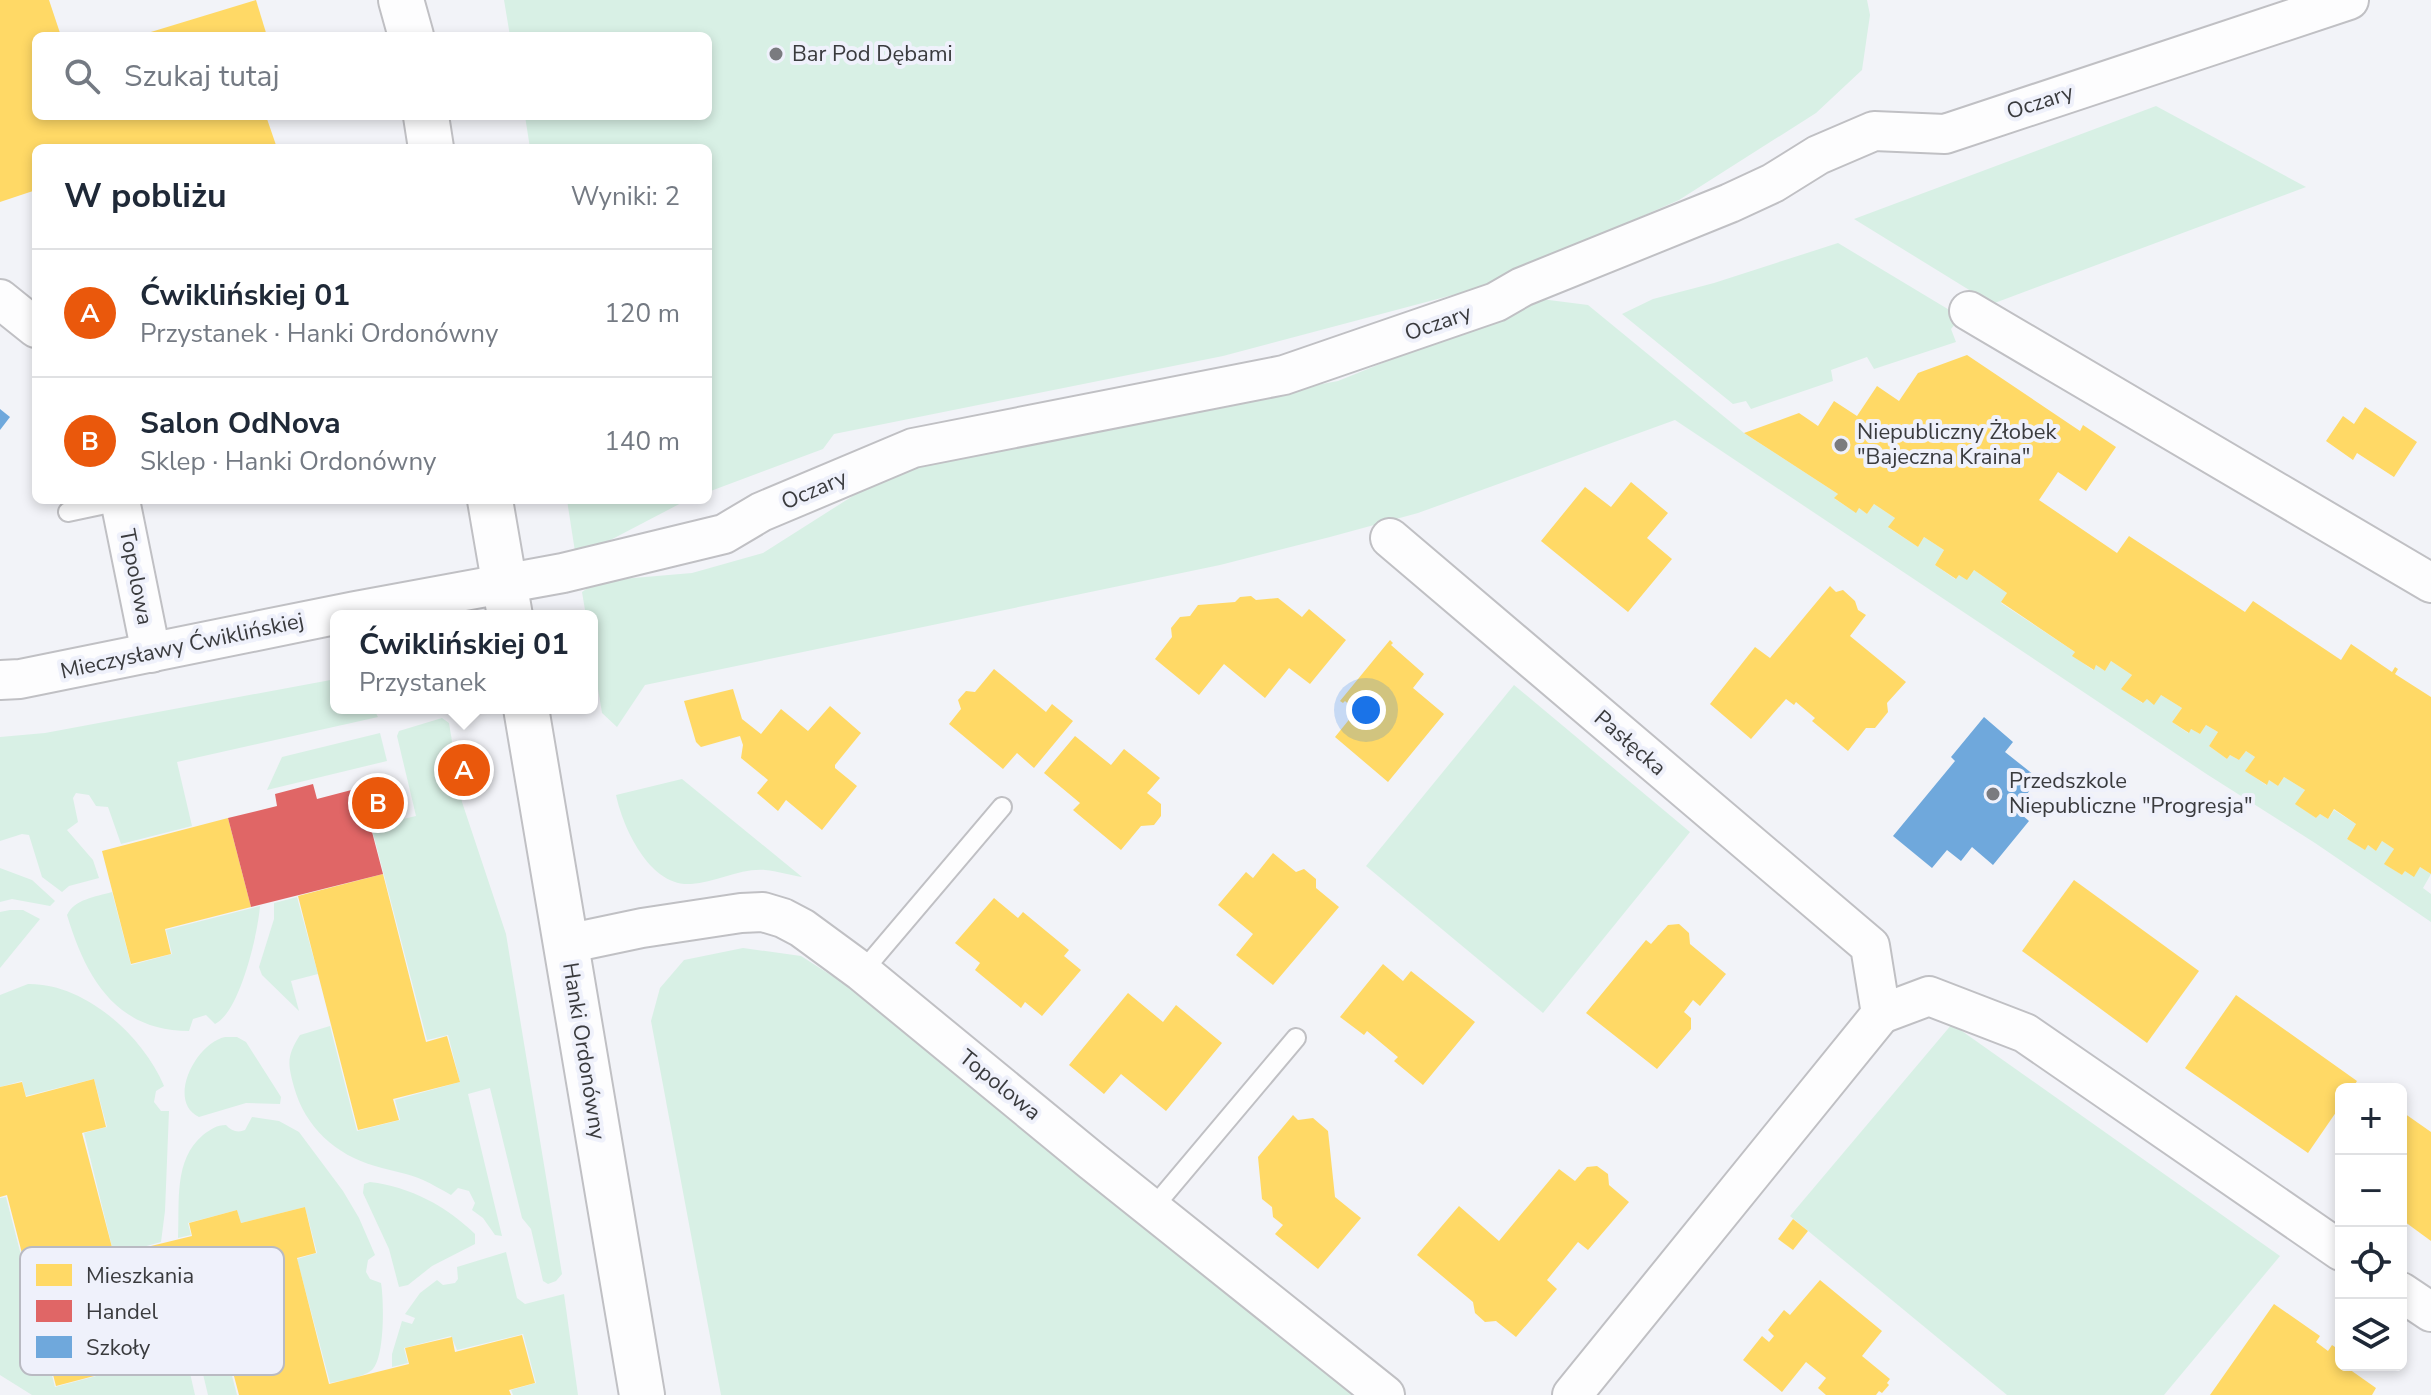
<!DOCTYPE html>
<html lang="pl">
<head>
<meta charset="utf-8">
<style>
  body { margin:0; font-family:"Nunito Sans",sans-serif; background:#f2f2f3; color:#1f2937 }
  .controls { position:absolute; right:24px; bottom:24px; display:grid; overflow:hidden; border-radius:12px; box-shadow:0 4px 12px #0003 }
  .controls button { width:72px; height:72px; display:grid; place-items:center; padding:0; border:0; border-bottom:2px solid #e0e1e3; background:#fff; color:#1f2937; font:40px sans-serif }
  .you { position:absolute; left:1366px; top:710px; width:28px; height:28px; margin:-20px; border:6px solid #fff; border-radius:50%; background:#1a73e8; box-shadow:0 0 0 12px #1a73e833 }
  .badge { display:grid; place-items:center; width:52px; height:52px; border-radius:50%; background:#ea580c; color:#fff; font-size:26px; font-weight:700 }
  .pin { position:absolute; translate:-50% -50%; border:4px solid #fff; box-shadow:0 2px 8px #0006 }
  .popup { position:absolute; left:330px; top:610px; width:268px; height:104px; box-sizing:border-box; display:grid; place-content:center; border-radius:12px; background:#fff; filter:drop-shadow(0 2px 6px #0005); font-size:26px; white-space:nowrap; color:#747a83 }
  .popup b { font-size:30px; color:#1f2937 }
  .popup::after { content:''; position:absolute; left:50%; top:100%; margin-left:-16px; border:16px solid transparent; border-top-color:#fff }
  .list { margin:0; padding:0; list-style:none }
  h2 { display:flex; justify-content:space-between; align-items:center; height:104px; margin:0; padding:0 32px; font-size:34px }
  h2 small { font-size:26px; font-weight:400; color:#747a83 }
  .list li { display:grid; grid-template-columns:52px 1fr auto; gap:24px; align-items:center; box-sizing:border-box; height:128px; padding:0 32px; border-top:2px solid #e0e1e3 }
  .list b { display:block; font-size:30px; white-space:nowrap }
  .list p { margin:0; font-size:26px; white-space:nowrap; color:#747a83 }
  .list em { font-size:26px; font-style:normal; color:#747a83 }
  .icon { flex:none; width:44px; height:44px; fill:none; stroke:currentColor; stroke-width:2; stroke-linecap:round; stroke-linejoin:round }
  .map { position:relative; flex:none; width:2431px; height:1395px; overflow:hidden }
  .search { position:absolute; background:#fff; box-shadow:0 4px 12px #0003; left:32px; top:32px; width:680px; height:88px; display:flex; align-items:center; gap:20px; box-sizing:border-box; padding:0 28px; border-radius:12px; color:#747a83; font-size:30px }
  .panel { position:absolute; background:#fff; box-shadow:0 4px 12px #0003; left:32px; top:144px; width:680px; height:360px; border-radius:12px }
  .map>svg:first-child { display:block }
  .green { fill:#d8f0e5 }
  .homes { fill:#ffd966 }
  .shops { fill:#e06666 }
  .schools { fill:#6fa8dc }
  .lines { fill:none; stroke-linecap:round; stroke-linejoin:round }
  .service-casing { stroke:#c0c0c4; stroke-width:22 }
  .minor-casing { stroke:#c0c0c4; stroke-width:42 }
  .tertiary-casing { stroke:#c0c0c4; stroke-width:48 }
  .service { stroke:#fdfdfe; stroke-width:18 }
  .minor { stroke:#fdfdfe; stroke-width:38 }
  .tertiary { stroke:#fdfdfe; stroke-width:44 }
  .poi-dot { fill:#7a7b7f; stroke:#eff1fb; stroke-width:3 }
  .labels { text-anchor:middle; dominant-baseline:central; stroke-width:8; stroke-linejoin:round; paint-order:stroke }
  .poi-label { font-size:22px; fill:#3a3b3e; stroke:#eff1fb; text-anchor:start }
  .street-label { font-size:22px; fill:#3a3b3e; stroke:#eff1fb }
  .key { fill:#eff1fb; stroke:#b9bac2; stroke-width:2 }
  .key-label { font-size:22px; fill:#3a3b3e }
</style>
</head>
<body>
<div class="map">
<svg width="2431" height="1395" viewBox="0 0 2431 1395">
  <rect width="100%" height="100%" fill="#f2f3f8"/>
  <g class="green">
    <polygon points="504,0 1867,0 1870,15 1862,70 1816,113 1679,200 1479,288 1223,356 834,434 823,449 708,492 708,148 530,148 525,116 708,116 708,36 510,36"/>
    <polygon points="2156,106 2306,187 1992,304 1854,219"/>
    <polygon points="1838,243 1961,317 1951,329 1956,342 1874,369 1867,357 1831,370 1833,381 1751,409 1746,401 1733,404 1622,314 1653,299 1714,283"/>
    <polygon points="1541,299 1588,305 1744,433 1838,494 1835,499 1855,512 1859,508 1867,514 1874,504 1895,518 1889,528 1918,547 1924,537 1944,550 1935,565 1955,579 1959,575 1974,570 2007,593 2001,603 2075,652 2073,656 2093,670 2096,665 2105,671 2111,661 2132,675 2122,689 2142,703 2147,699 2161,695 2182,708 2172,722 2188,733 2191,729 2200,734 2206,725 2218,732 2209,746 2227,759 2230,755 2239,760 2246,751 2255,757 2246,771 2266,785 2269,780 2278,786 2284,777 2305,790 2296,804 2316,818 2320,814 2328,819 2334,810 2356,824 2347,839 2364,849 2368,845 2376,851 2382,841 2394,849 2385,864 2402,875 2405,871 2420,867 2431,874 2423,888 2431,894 2431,922 2315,843 2208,775 1675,420 1418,513 1330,537 1220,565 645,685 617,727 602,713 592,652 592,616 586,616 582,592 598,581 692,573 763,553 900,466 951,454 1338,381"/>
    <polygon points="567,500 687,500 576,558"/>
    <polygon points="336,679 336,708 373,708 378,717 177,762 192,826 121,844 108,807 96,806 89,795 76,793 73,798 78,822 67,830 93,860 99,878 69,886 62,892 42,877 29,835 22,834 0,841 0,737 45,733"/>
    <polygon points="1514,685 1690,832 1543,1013 1366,866"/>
    <path d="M442,718l7,5 13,79 44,132 56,340 -6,7 -8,3 -5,-3 -12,-52 -9,-11 -32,-130 -22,6 34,142 -7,-1 -12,-17 -11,-8 3,-7 -6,-12 -11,-3 -7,7c-9,-5 -19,-11 -28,-15 -16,-7 -32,-9 -48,-14 -39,-11 -70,-39 -81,-79 -6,-23 -8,-30 6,-52l30,-9 27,105 43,-11 -5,-20 65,-18 -12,-47 -21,5 -54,-207 23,-6 -2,-6 22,-5 -19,-80 2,-5z"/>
    <polygon points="380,733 387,761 267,790 282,757"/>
    <path d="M682,779l120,98c-12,-2 -25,-6 -37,-7 -25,-2 -50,13 -74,14 -41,3 -68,-56 -75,-89z"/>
    <polygon points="0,868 32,880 55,901 50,906 12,899 0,902"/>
    <path d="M112,892l19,73 41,-11 -6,-24 94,-24c-2,27 -20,106 -45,118l-9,-9 -13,4 -4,12c-73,0 -103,-53 -122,-116 8,-16 28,-18 45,-23z"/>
    <polygon points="297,897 318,974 291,981 299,1011 262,975 259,967 274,919 274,903"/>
    <polygon points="10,910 23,910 40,919 0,968 0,912"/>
    <polygon points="743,948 801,956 865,997 1361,1395 721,1395 651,1021 660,988 684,960"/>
    <path d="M28,984c57,-1 115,52 136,102l-8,5 -2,11 7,9h8l-4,100 -4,31 -47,13 -30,-122 23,-6 -13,-48 -68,17 -4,-15 -22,6v-92z"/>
    <polygon points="1952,1024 2280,1256 2164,1395 2007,1395 1790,1216"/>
    <path d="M225,1037h12l9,5 35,55 -1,7 -34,-1 -47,14c-33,-16 -3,-74 26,-80z"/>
    <path d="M252,1117l27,4 20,11 44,59 16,27 16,37 -7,5 -2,12 4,7 11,4c3,17 4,75 -9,87 -10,8 -30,10 -42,13l-33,-124 20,-6 -12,-46 -64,16 -4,-13 -49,13 3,12 -13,3c2,-35 -5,-78 25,-103 8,-6 14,-10 23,-10 5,6 12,8 19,5z"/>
    <path d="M370,1182c41,5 76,24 105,52v10l-43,22 -24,19 -9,2 -10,-38 -26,-56 1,-9z"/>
    <polygon points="6,1197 55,1387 100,1375 95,1357 181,1334 195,1395 32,1395 0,1375 0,1198"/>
    <polygon points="506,1252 517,1298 525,1304 564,1294 578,1395 513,1395 511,1390 536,1383 523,1334 457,1350 451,1336 404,1348 408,1363 392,1367 392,1354 402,1321 412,1324 415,1318 405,1314 420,1293 437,1280 443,1285 455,1283 458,1279 457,1267"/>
    <polygon points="219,1326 237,1395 208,1395 193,1332"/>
  </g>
  <g class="homes">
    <polygon points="0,0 49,0 61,36 36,36 36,116 266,116 277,148 36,148 36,190 0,202"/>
    <polygon points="256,0 267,36 141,36 141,35"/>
    <polygon points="1967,355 2080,431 2083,425 2116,447 2086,491 2058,472 2039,500 2117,553 2129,536 2245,612 2253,601 2341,660 2351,644 2392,672 2395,667 2398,669 2395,674 2431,697 2431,874 2420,867 2414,877 2405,871 2402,875 2384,864 2394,849 2382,841 2376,851 2368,845 2365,850 2347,839 2356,824 2334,809 2328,819 2320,814 2316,818 2295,804 2305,790 2284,777 2278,786 2269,780 2267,785 2245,771 2255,757 2246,751 2239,760 2230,755 2227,759 2209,746 2218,732 2206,725 2200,734 2191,729 2189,733 2172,722 2182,708 2161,695 2154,705 2147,699 2143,703 2121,689 2132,675 2111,661 2105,671 2096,665 2094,670 2072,656 2075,652 2001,602 2007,593 1974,570 1967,580 1959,575 1956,579 1935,565 1944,550 1924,537 1918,547 1888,527 1895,518 1874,504 1867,514 1859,508 1856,513 1834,498 1838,494 1744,433 1799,413 1818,426 1834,401 1857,416 1877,386 1899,401 1918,373"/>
    <polygon points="2365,407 2417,442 2394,477 2357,453 2353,460 2326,441 2343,416 2354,424"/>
    <polygon points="1631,482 1668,513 1647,538 1672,559 1628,612 1541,541 1585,487 1611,507"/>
    <polygon points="1830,586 1836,592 1843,590 1855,601 1858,610 1866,615 1850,636 1906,682 1887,703 1888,712 1875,728 1866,728 1848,751 1812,721 1815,718 1796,702 1794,705 1786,699 1751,739 1710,704 1755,647 1770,658"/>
    <polygon points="1251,596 1256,600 1278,598 1302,617 1309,609 1346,640 1310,684 1289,668 1265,698 1224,664 1199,695 1155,659 1172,637 1171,628 1180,617 1190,616 1198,605 1235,602 1240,597"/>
    <polygon points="1390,640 1393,643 1391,645 1424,674 1413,688 1444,714 1388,782 1335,737 1356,711 1345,701 1343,703 1340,701"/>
    <polygon points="994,669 1046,712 1052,704 1073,721 1034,768 1017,753 1003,769 949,724 961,709 958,700 966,691 975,692"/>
    <polygon points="733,689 742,719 761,734 781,709 808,731 830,706 861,733 835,765 835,768 857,786 822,830 786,800 778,811 757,793 768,780 741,758 743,745 740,736 701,747 696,742 684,701"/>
    <polygon points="1075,736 1111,765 1124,749 1160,778 1147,793 1161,804 1161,816 1154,825 1141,826 1121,850 1073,810 1080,803 1044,773"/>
    <polygon points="228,818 251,907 165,929 171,954 131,964 102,851"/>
    <polygon points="1273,853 1296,872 1304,869 1316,879 1316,888 1339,907 1273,985 1236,955 1253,934 1218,905 1246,872 1253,878"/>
    <polygon points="383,874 426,1042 447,1036 460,1082 393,1099 399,1120 358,1130 298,896"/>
    <polygon points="2074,880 2199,971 2147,1043 2022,951"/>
    <polygon points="994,898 1018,918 1023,912 1069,950 1064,956 1081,970 1042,1016 1025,1002 1021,1008 975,970 980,963 955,943"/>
    <polygon points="1679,924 1689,933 1690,944 1726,974 1700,1006 1693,1000 1684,1012 1691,1018 1691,1029 1657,1069 1586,1013 1646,940 1651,944 1668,925"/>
    <polygon points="1383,964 1403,981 1411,971 1475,1022 1423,1085 1394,1061 1398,1057 1367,1031 1364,1035 1340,1017"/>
    <polygon points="1128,993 1163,1022 1176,1005 1222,1043 1166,1111 1121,1074 1104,1094 1069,1065"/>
    <polygon points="2236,995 2357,1081 2352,1089 2341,1089 2341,1105 2308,1153 2185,1068"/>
    <polygon points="94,1079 106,1127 82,1133 114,1255 192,1236 189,1223 237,1210 241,1223 305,1207 316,1253 297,1258 329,1384 409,1364 405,1348 452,1337 455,1352 522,1335 535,1383 509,1390 511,1395 239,1395 220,1323 93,1356 98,1375 56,1386 7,1195 0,1197 0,1087 22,1082 26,1097"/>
    <polygon points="2401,1111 2431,1132 2431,1241 2401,1219"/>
    <polygon points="1293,1115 1298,1120 1313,1118 1328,1131 1335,1197 1361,1218 1318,1269 1275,1234 1283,1225 1273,1217 1272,1207 1262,1199 1258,1157"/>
    <polygon points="1597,1166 1608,1174 1609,1185 1629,1202 1588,1250 1578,1242 1547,1280 1557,1289 1516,1337 1496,1321 1485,1322 1475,1313 1473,1302 1417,1255 1459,1206 1499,1241 1559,1169 1575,1181 1587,1167"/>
    <polygon points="1793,1219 1808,1231 1793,1250 1778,1239"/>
    <polygon points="1820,1280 1882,1331 1862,1356 1890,1379 1887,1383 1889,1385 1882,1393 1879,1391 1876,1395 1826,1395 1818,1388 1826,1378 1806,1362 1782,1392 1743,1360 1762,1336 1769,1342 1774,1336 1768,1330 1784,1310 1790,1315"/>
    <polygon points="2274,1304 2320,1336 2316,1342 2328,1351 2332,1345 2341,1351 2341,1365 2352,1365 2349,1369 2376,1388 2372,1395 2210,1395"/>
  </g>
  <polygon class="shops" points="382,782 393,826 372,832 383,874 251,907 228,818 277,806 275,794 313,784 317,799"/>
  <g class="schools">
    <polygon points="0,409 10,417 0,430"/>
    <polygon points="1984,717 2013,742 2005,752 2039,779 2015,809 2029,821 1993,865 1972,847 1961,861 1947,850 1932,868 1893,836 1955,761 1951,757"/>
  </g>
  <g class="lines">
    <g class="service-casing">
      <g id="service">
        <polyline points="68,512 120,501"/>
        <polyline points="862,972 1002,807"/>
        <polyline points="1152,1209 1296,1038"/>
      </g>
    </g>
    <g class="minor-casing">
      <g id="minor">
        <polyline points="0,299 36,328"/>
        <polyline points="1969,311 2431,583"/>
        <polyline points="120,500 151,653"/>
        <polyline points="1390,538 1870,946 1881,1014 1572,1395"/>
        <polyline points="0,680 20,679 355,611 563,573 724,534 761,512 913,448 1284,375 1496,302 1522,287 1730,203 1773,183 1818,155 1874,131 1945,134 2349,0"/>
        <polyline points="566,944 642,928 741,913 763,912 783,918 802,928 862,972 1092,1161 1385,1395"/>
        <polyline points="1881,1014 1929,996 2025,1033 2341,1251"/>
        <polyline points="2401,1292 2431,1312"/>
      </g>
    </g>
    <g class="tertiary-casing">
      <g id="tertiary">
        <polyline points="401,0 411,36"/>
        <polyline points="426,116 431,148"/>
        <polyline points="490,500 510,616"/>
        <polyline points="526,708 642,1395"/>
      </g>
    </g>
    <use href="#service" class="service"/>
    <use href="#minor" class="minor"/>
    <use href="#tertiary" class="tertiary"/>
  </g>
  <g class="poi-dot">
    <circle cx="776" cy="54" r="8"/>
    <circle cx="1841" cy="445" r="8"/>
    <circle cx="1993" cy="794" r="8"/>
  </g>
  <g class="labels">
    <g class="poi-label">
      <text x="792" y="54">Bar Pod Dębami</text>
      <text x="1857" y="432">Niepubliczny Żłobek<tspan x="1857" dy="25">"Bajeczna Kraina"</tspan></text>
      <text x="2009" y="781">Przedszkole<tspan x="2009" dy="25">Niepubliczne "Progresja"</tspan></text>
    </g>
    <g class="street-label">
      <text transform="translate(2040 102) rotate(-18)">Oczary</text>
      <text transform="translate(1438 323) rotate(-19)">Oczary</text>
      <text transform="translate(814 490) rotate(-23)">Oczary</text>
      <text transform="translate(136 577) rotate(79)">Topolowa</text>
      <text transform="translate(182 646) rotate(-12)">Mieczysławy Ćwiklińskiej</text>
      <text transform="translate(1630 743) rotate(41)">Pasłęcka</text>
      <text transform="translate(584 1051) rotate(81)">Hanki Ordonówny</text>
      <text transform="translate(1000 1085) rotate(39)">Topolowa</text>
    </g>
  </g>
  <rect x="20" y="1247" width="264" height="128" rx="12" class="key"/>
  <rect x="36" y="1264" width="36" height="22" fill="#ffd966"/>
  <rect x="36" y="1300" width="36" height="22" fill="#e06666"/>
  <rect x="36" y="1336" width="36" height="22" fill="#6fa8dc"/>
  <g class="key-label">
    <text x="86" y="1283">Mieszkania</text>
    <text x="86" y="1319">Handel</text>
    <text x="86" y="1355">Szkoły</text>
  </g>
</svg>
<div class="controls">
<button>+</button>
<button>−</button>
<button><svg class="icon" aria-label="locate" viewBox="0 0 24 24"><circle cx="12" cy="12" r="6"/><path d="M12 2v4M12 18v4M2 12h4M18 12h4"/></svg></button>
<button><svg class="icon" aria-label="layers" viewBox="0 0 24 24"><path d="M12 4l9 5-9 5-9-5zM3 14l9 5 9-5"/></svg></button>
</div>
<div class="you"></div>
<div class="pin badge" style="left:464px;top:770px">A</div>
<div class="popup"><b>Ćwiklińskiej 01</b>Przystanek</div>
<div class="pin badge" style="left:378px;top:803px">B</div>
<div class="search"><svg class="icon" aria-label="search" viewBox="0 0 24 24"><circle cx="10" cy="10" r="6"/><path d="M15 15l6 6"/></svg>Szukaj tutaj</div>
<section class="panel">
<h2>W pobliżu<small>Wyniki: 2</small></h2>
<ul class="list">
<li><span class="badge">A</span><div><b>Ćwiklińskiej 01</b><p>Przystanek · Hanki Ordonówny</p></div><em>120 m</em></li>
<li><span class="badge">B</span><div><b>Salon OdNova</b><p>Sklep · Hanki Ordonówny</p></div><em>140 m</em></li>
</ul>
</section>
</div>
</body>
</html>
